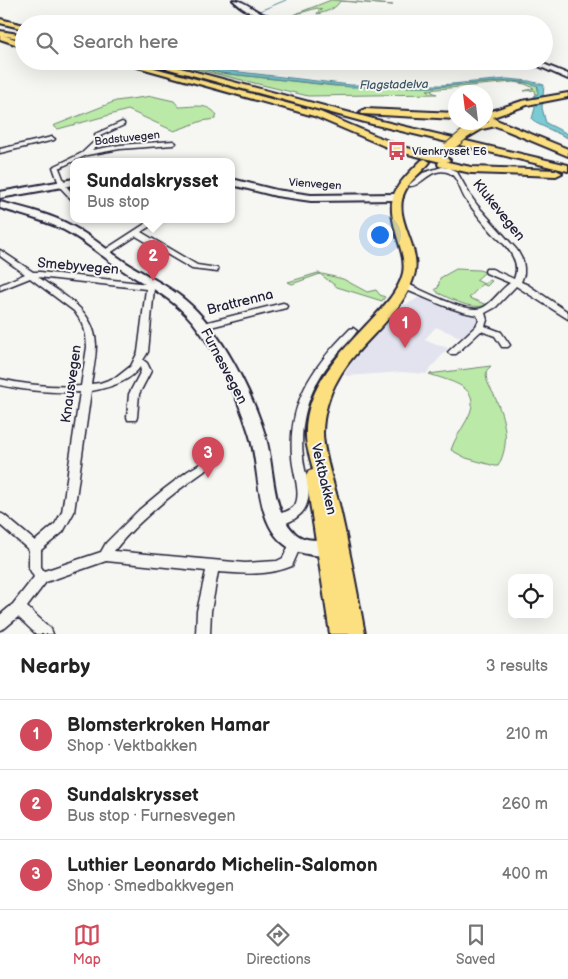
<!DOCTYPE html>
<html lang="en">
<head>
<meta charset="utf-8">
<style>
  body { margin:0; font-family:"Balsamiq Sans",sans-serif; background:#f2f2f2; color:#222 }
  .controls { position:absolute; right:15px; bottom:15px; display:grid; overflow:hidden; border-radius:10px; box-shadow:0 5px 20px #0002 }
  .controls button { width:45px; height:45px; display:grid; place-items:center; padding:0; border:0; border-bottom:1px solid #e0e0e0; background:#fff; color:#222; font:25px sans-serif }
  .compass { position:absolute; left:448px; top:85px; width:45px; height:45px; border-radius:50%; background:#fff; box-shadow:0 5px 20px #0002; rotate:332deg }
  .you { position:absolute; left:379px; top:234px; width:18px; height:18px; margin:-12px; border:4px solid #fff; border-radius:50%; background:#1a73e8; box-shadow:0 0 0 8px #1a73e833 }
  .badge { display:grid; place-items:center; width:32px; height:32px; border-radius:50%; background:#d1495b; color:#fff; font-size:16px; font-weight:700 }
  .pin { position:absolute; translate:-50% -41px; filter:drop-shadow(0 1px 2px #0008) }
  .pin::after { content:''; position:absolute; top:26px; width:18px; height:15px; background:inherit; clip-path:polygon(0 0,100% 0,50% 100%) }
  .popup { position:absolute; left:70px; top:158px; width:165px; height:65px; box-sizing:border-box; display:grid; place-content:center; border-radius:10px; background:#fff; filter:drop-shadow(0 1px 4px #0005); font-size:16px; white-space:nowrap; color:#767676 }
  .popup b { font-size:19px; color:#222 }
  .popup::after { content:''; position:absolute; left:50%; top:100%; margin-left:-10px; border:10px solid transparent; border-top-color:#fff }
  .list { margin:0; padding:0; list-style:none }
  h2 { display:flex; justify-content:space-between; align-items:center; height:65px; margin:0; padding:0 20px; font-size:21px }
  h2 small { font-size:16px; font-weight:400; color:#767676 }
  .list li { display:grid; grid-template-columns:32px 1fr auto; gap:15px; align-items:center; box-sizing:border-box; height:70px; padding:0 20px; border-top:1px solid #e0e0e0 }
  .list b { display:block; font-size:19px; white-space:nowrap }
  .list p { margin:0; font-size:16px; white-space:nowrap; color:#767676 }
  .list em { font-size:16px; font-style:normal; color:#767676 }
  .icon { flex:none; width:28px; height:28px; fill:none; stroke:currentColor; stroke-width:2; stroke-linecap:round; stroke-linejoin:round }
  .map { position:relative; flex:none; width:568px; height:634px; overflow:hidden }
  .search { position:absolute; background:#fff; box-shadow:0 5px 20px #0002; left:15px; right:15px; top:15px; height:55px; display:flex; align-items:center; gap:12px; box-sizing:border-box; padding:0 18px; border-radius:28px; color:#767676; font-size:19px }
  .sheet { height:275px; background:#fff }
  nav { display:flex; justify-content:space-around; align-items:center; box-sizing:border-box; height:70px; border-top:1px solid #e0e0e0; background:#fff; font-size:14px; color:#767676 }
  nav a { display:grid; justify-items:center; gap:2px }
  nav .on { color:#d1495b }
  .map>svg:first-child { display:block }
  .built { fill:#e2e3ef }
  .green { fill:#bbe9a7; stroke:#6e8671 }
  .water { fill:#7acbd3; stroke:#578796 }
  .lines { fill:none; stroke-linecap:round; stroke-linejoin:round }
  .stream { stroke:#578796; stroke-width:1 }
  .street-casing { stroke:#22223b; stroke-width:3 }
  .secondary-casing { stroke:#22223b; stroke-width:4 }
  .primary-casing { stroke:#22223b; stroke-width:4 }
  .highway-casing { stroke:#22223b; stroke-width:4 }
  .street { fill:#f6f6f2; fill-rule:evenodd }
  .secondary { fill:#f6f6f2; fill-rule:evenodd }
  .primary { fill:#fce080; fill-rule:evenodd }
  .highway { fill:#fce080; fill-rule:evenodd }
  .primary-bridge-casing { stroke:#22223b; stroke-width:11; stroke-linecap:butt }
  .primary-bridge { stroke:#fce080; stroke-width:9 }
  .labels { text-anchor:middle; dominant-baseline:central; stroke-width:4; stroke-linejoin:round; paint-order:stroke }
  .far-street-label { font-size:11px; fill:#22223b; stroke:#f6f6f2 }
  .far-poi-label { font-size:11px; fill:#22223b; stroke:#f6f6f2; text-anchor:start }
  .far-water-label { font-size:12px; font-style:italic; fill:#3c5569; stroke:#f6f6f2 }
  .street-label { font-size:14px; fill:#22223b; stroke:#f6f6f2 }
</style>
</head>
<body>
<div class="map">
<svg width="568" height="634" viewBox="0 0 568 634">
  <rect width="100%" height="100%" fill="#f6f6f2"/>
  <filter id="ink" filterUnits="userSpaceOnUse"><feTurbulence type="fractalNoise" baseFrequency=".02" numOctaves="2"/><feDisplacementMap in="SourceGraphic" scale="10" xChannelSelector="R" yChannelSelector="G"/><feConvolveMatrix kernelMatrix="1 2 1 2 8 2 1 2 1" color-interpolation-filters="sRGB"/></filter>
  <g filter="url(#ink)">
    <polygon class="built" points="422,294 462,313 471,314 477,317 477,323 465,339 436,327 424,340 448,348 426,374 402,372 346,376 345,373 360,351 398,304 404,305 415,300"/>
    <g class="green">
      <path d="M331,0l62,5 -53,-4c-4,8 -14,11 -23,13l1,-2 4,-2 -5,-2 -24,7z"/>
      <polygon points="163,61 172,61 221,73 335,86 434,87 511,81 536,84 538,86 537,87 539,92 536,95 535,90 524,91 534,88 525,84 513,82 427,90 437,94 308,96"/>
      <path d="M152,96l22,5 5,6c14,0 28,-5 38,8l-2,4 -13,2 -28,10 -46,-21 -70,19 -5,-3 63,-25z"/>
      <path d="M456,269l23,1 15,5 -10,-2 -8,7 8,4 6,-4 2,1 -5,5 -5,-2 -13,14 18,7c-17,5 -33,-5 -49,-12l-3,-4 3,-1 2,-10z"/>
      <polygon points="318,273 343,279 367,292 376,290 380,295 385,297 382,301 337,287 320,274 292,284 288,282"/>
      <path d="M491,366l-4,4c-3,9 3,17 7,25 11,24 17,48 4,71h-3l-29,-8 -15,-8c3,-10 9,-18 14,-27 21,-35 -9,-40 -36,-49z"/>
    </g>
    <polygon class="water" points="172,61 185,61 222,70 351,85 441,85 507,79 529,81 544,85 542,108 546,123 568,134 568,138 538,124 532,119 536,104 534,96 538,94 538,86 524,82 508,81 434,87 350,87 221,73"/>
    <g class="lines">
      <g class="stream">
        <polyline points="242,24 250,15 286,0"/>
        <polyline points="211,61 213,68"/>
      </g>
      <g class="street-casing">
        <g id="street">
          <polygon points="122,122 124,123 124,125 100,136 102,140 92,150 120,145 173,141 176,143 173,145 120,149 87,155 59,168 66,186 74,195 74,201 72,200 60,187 53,167 82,153 96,140 95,134"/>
          <polygon points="52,137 55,139 54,140 0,153 0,149"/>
          <path d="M442,167l8,1 7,4 13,23 7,10 40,45 6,11 1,7v6l-3,8 7,3 40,27v7l-52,-33 -20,21 -11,6 2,7 -2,6 16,6 9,13 -2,2h-6l-7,-11 -14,-5 -25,23h-6l-2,-2 2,-2 26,-24 3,-6 -2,-5c-27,-4 -51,-18 -76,-27l-1,-2 1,-2h6c16,6 62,32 77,23 10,-6 16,-17 26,-24l-24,-10 -1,-2 1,-2h6l22,10c3,-8 3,-15 -1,-22 -5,-11 -15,-18 -22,-26 -9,-10 -17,-20 -25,-31 -6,-8 -8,-25 -19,-28 -17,-5 -26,15 -37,14l-1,-1 14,-12z"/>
          <polygon points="151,220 160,220 141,232 197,265 217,268 218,270 217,272 192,269 136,236 107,255 101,255 100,253"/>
          <path d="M0,250l33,22h7l109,12h4l4,2 -3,2 -6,64 -5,8 4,3 4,8 -12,23 -2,23 -1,3h-8l-1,-3 2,-23 12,-23 -1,-4c-10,15 -32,21 -49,24l-17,121 -11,20 -22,18v17l3,4 57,-19 5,-9 33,-33 24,-20 25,-19 17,-10 4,1 2,3 -2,3c-32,22 -71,52 -95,83l131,12 32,-2 6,-3 9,-19 4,-1 4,1 2,4 -10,23c-24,10 -48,8 -74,6l-7,39 -1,23h-14l1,-23 9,-40 -100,-10 -60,21 -19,25 24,22 2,5h-17l-18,-17 -13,11 -5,2v-15l13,-11 21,-27 -5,-9v-18l-29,-25v-12l4,2 31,26 20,-17 7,-12 18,-120c-27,1 -53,-1 -80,-7v-6c27,6 54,9 81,7l6,-39 -1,-12 -3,-11 -9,-13 -44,-33 -30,12v-5l25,-11 -25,-18zM38,277l108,12 -8,63 -7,14 -14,11 -17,6 -9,1c2,-13 5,-26 5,-39 -1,-35 -33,-50 -58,-68z"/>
          <polygon points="283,303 286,304 287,306 286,308 203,329 199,326 200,324"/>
          <path d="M353,328l4,3c-7,10 -17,19 -25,29 -23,28 -33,61 -29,97 1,16 10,33 3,49 -4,11 -23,22 -34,18l-2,-3c4,-9 19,-7 25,-16 7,-12 -3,-35 -3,-49 -4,-54 21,-90 58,-127z"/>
        </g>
      </g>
      <g class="secondary-casing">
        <g id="secondary">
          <path d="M233,0c11,0 21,11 32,15 14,5 33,3 46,9 -28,0 -57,-3 -78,-24z"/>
          <polygon points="527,61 536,61 568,74 568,79"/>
          <polygon points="74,179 74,185 0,198 0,192"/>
          <polygon points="232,179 276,190 311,195 398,194 403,197 398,200 311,201 276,196 232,185"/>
          <path d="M0,202c24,6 50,12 72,24 19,10 35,24 53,36 20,13 42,23 60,38 36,30 67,92 80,135 10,31 5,73 29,97 12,13 31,5 46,10l3,5 -3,5c-12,5 -28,4 -41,0 -47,-16 -37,-81 -50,-119 -12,-38 -31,-79 -56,-111 -18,-22 -43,-35 -66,-49 -22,-14 -40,-31 -63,-43 -20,-10 -42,-15 -64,-22z"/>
        </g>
      </g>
      <g class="primary-casing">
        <g id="primary">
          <polygon points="0,31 24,35 24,39 0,35"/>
          <polygon points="116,61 128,61 320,112 402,147 442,155 450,160 445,163 396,151 314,116"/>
          <polygon points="568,93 568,97 527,105 493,117 497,121 496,126 482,129 467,138 462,135 476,125 489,122 486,119 486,113 522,101"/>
          <path d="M425,159l5,3c-8,10 -19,17 -25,29 -14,28 18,56 9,85 -12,41 -56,66 -76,103 -9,15 -15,36 -15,54 0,19 11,51 16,71 10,43 18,86 26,130h-35l-24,-158 3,-5 4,-1c-2,-11 -7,-22 -7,-34 -2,-48 35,-84 65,-116 12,-13 28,-29 32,-47 2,-10 -1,-20 -4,-30 -13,-44 -10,-51 23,-83z"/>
        </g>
      </g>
      <g class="highway-casing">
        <g id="highway">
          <polygon points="0,19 24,25 24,29 0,23"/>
          <polygon points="0,34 24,42 24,47 0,39"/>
          <polygon points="140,61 154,61 377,120 568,165 568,171 372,124"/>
          <polygon points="365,109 456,113 456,119 362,114 360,112"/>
          <polygon points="494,119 568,149 568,156 491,124 489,122"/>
          <polygon points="443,161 471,167 556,170 562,173 556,176 471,173 439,166 438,164 439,162"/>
        </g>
      </g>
      <use href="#street" class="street"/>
      <use href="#secondary" class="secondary"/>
      <use href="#primary" class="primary"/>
      <use href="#highway" class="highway"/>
      <g class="primary-bridge-casing">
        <polyline id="primary-bridge" points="449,147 465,134"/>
      </g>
      <use href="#primary-bridge" class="primary-bridge"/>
    </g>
  </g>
  <defs>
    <g id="bus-bare" transform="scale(1.5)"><path d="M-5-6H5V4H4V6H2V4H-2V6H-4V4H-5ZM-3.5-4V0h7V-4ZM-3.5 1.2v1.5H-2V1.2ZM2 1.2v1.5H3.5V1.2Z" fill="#d1495b" stroke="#f6f6f2" stroke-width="2.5" paint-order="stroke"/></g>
  </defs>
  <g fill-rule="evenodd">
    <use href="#bus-bare" x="397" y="151"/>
  </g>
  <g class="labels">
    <g class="far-street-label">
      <text transform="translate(127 138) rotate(-6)">Badstuvegen</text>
      <text transform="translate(315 184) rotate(4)">Vienvegen</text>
    </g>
    <g class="far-poi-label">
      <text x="412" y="151">Vienkrysset E6</text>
    </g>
    <g class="far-water-label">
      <text transform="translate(394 85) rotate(-1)">Flagstadelva</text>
    </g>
    <g class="street-label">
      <text transform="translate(499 210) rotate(51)">Klukevegen</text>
      <text transform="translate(78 266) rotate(5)">Smebyvegen</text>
      <text transform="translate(240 302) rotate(-14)">Brattrenna</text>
      <text transform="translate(224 366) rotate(62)">Furnesvegen</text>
      <text transform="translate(71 384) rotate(-82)">Knausvegen</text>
      <text transform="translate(324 479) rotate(77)">Vektbakken</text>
    </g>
  </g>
</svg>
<div class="controls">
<button><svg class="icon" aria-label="locate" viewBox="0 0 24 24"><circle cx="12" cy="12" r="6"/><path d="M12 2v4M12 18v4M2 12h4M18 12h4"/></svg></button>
</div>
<svg class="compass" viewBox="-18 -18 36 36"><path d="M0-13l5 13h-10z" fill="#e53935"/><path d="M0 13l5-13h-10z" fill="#767676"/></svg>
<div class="you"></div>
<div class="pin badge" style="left:405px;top:348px">1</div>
<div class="pin badge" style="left:153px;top:281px">2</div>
<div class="popup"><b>Sundalskrysset</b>Bus stop</div>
<div class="pin badge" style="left:208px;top:478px">3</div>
<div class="search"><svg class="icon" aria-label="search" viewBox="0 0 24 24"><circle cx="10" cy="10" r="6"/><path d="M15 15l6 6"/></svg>Search here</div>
</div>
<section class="sheet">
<h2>Nearby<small>3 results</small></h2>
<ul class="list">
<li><span class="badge">1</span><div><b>Blomsterkroken Hamar</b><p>Shop · Vektbakken</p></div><em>210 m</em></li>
<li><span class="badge">2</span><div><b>Sundalskrysset</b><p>Bus stop · Furnesvegen</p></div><em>260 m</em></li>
<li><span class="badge">3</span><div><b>Luthier Leonardo Michelin-Salomon</b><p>Shop · Smedbakkvegen</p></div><em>400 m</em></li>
</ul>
</section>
<nav>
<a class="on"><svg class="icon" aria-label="map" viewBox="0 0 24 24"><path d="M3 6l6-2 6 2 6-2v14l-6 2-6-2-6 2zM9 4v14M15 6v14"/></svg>Map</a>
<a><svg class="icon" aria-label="directions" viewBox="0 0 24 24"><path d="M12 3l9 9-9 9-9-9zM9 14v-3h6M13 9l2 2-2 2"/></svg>Directions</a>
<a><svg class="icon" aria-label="saved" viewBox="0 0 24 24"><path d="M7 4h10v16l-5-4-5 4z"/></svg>Saved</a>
</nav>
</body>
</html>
